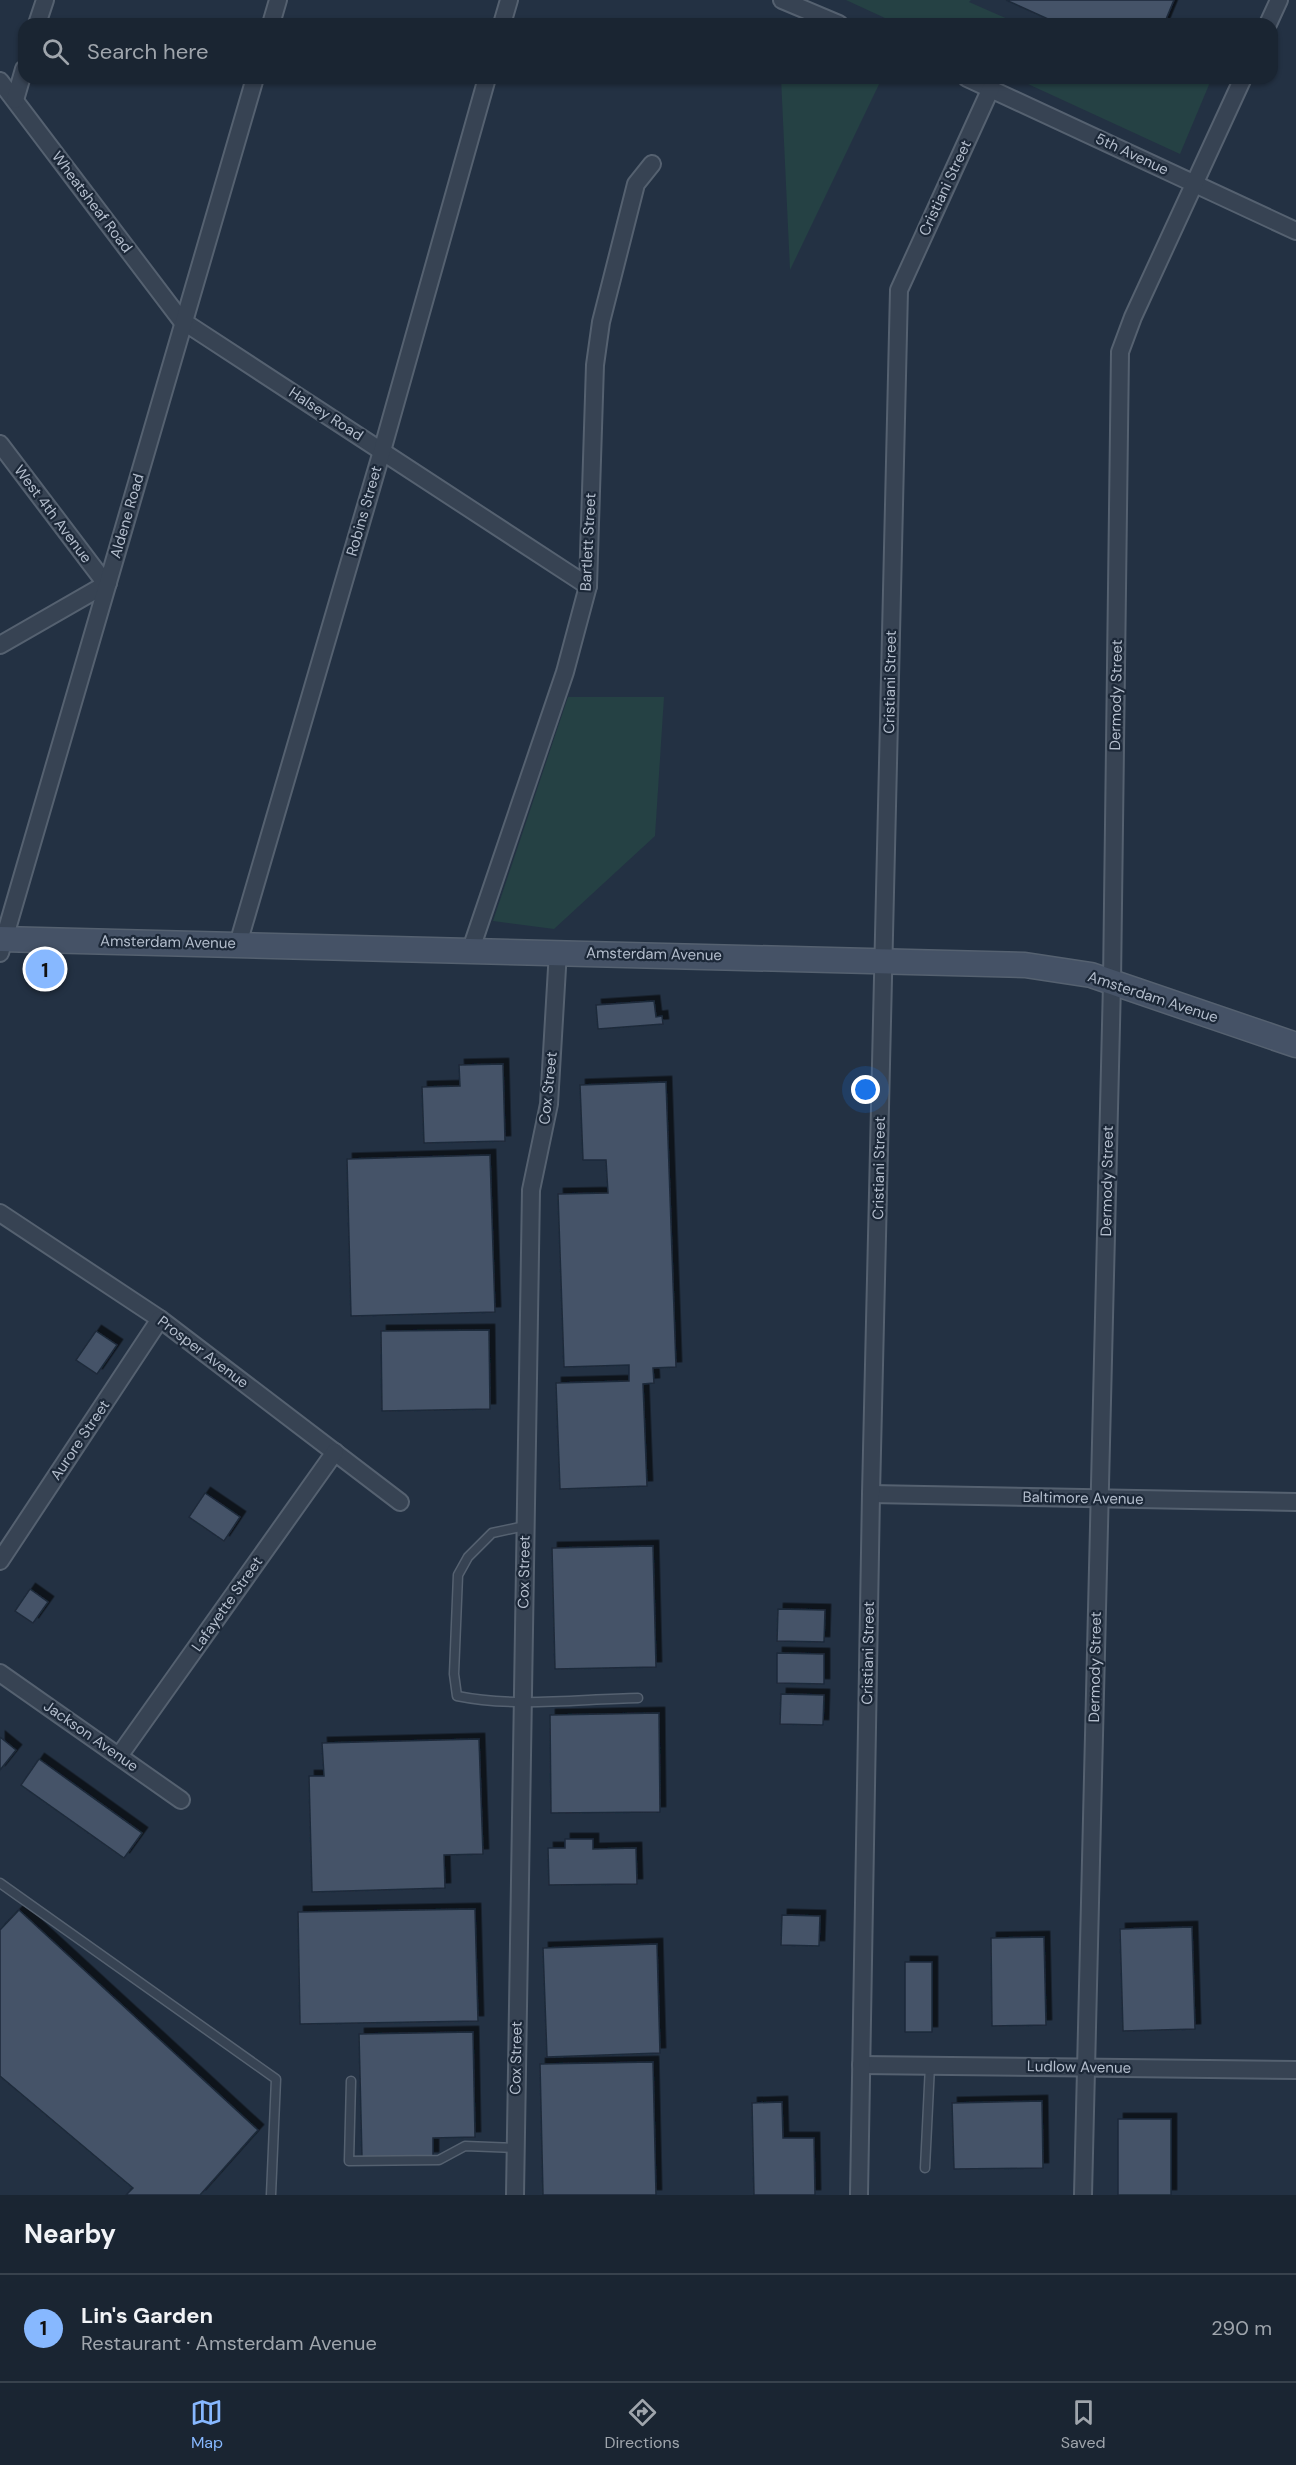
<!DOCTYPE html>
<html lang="en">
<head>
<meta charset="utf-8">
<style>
  body { margin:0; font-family:"DM Sans",sans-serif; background:#232d3a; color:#f1f3f6 }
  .you { position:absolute; left:866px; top:1090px; width:21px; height:21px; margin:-15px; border:4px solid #fff; border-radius:50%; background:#1a73e8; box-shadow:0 0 0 9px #1a73e833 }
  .badge { display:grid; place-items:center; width:39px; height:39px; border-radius:50%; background:#87b8ff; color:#111; font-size:20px; font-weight:700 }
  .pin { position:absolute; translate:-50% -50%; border:3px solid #fff; box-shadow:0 2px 6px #0006 }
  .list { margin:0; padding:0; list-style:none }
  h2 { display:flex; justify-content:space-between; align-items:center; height:78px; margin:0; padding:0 24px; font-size:26px }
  h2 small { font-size:20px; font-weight:400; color:#9fa5ac }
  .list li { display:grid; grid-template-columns:39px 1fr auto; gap:18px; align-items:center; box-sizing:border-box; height:108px; padding:0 24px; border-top:2px solid #38424d }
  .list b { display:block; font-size:22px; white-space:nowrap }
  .list p { margin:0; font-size:20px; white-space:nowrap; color:#9fa5ac }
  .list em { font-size:20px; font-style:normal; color:#9fa5ac }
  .icon { flex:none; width:33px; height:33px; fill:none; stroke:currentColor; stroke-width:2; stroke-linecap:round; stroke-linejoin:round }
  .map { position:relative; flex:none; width:1296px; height:2195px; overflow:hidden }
  .search { position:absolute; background:#1a2532; box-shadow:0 2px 4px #0004; left:18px; right:18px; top:18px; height:66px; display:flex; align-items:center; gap:15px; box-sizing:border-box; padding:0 21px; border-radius:18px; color:#9fa5ac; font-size:22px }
  .sheet { height:186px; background:#1a2532 }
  nav { display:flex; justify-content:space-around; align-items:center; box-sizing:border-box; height:84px; border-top:2px solid #38424d; background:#1a2532; font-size:16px; color:#9fa5ac }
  nav a { display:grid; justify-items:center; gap:3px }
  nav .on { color:#87b8ff }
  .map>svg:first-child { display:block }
  .green { fill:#254144 }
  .building { fill:#445368; stroke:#1e2a3a; stroke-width:1.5; filter:url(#shadow) }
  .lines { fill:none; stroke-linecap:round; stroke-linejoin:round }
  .service-casing { stroke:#556170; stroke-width:11 }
  .minor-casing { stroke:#556170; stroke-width:20 }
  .secondary-casing { stroke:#556170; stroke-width:27 }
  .service { stroke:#374353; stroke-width:8 }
  .minor { stroke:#374353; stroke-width:16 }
  .secondary { stroke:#455266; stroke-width:24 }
  .labels { text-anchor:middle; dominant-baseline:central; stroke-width:4.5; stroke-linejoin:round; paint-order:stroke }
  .street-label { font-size:15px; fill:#b4becd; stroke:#1c2838 }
</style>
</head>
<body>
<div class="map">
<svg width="1296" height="2195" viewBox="0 0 1296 2195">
  <defs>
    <filter id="shadow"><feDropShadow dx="5.5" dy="-5.5" stdDeviation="0" flood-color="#0009"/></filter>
  </defs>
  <rect width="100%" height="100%" fill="#233143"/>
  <g class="green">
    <polygon points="846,0 971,0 969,2 1019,24 898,24"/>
    <polygon points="781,78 882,78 790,270"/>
    <polygon points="1015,78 1201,78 1211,80 1180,154"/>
    <polygon points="568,697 664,697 655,836 554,929 493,921"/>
  </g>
  <g class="building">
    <polygon points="1006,0 1174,0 1164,24 1059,24"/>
    <polygon points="654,1001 656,1017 662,1016 663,1024 598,1029 596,1005"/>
    <polygon points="503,1064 505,1141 424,1143 422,1087 460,1086 459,1065"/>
    <polygon points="666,1082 676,1367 653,1368 654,1383 643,1384 647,1486 560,1489 556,1383 629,1381 629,1365 564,1367 558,1194 608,1193 606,1160 583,1160 580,1085"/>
    <polygon points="490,1155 495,1312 351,1316 347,1159"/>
    <polygon points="489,1330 490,1409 382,1411 381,1331"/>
    <polygon points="96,1331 117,1345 97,1374 76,1360"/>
    <polygon points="205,1493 240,1517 224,1541 189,1517"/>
    <polygon points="653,1546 656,1667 555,1669 552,1548"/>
    <polygon points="30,1589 48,1602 33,1623 15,1611"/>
    <polygon points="778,1609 825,1610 824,1642 777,1641"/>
    <polygon points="777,1653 824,1654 824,1684 777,1683"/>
    <polygon points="781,1694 824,1695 823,1725 780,1724"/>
    <polygon points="659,1713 660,1812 551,1813 550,1715"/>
    <polygon points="0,1737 16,1750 0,1770"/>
    <polygon points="479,1739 483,1854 444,1855 445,1888 312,1892 309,1776 324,1776 322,1743"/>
    <polygon points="39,1759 142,1833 124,1858 21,1785"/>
    <polygon points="565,1839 593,1839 593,1849 636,1848 637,1884 549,1885 548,1848 565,1848"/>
    <polygon points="475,1909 478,2021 300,2024 298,1912"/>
    <polygon points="19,1910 258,2130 200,2195 126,2195 133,2188 0,2076 0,1930"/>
    <polygon points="782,1915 820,1916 819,1946 781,1945"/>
    <polygon points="1192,1927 1195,2029 1123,2031 1120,1929"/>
    <polygon points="1044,1937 1046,2025 992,2026 991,1938"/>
    <polygon points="657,1944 660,2053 547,2057 543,1948"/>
    <rect x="905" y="1962" width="27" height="70"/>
    <polygon points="473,2032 475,2137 433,2138 433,2157 362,2158 359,2034"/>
    <polygon points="653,2062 656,2195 543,2195 540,2064"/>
    <polygon points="1042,2101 1043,2168 954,2169 952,2103"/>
    <polygon points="782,2102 783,2138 814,2138 815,2195 754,2195 752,2103"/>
    <rect x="1118" y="2119" width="53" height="76"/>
  </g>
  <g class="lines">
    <g class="service-casing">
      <g id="service">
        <path d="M525,1526l-33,7 -24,24 -10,18 -4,99 3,22c60,12 121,3 181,2"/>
        <polyline points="0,1883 276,2079 271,2195"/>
        <polyline points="351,2081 349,2161 439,2160 465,2146 515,2148"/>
        <polyline points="925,2168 930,2065"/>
      </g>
    </g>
    <g class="minor-casing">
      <g id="minor">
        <polyline points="782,0 839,24"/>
        <polyline points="37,24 45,0"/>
        <polyline points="271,24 278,0"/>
        <polyline points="502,24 509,0"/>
        <polyline points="1268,24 1279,0"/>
        <polyline points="967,78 1296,231"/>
        <polyline points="0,81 181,320 588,586"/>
        <polyline points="15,100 24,69"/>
        <polyline points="0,444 103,580 108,583 0,645"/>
        <polyline points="238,944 382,451 487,78"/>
        <polyline points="471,949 565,672 588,586 595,365 601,322 636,184 652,164"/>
        <polyline points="0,953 255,78"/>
        <polyline points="0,1213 160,1319 400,1502"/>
        <polyline points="871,1494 1296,1502"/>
        <polyline points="0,1561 160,1319"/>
        <polyline points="0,1673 181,1800"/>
        <polyline points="119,1756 335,1452"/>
        <polyline points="861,2065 1296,2070"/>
        <polyline points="515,2195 531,1190 549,1104 558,951"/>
        <polyline points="859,2195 871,1494 899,290 991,88"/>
        <polyline points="1083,2195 1112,983 1120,352 1133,317 1243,78"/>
      </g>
    </g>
    <g class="secondary-casing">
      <polyline id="secondary" points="0,939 1025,965 1091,975 1296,1045"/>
    </g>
    <use href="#service" class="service"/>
    <use href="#minor" class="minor"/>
    <use href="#secondary" class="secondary"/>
  </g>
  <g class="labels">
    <g class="street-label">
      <text transform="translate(1132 154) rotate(25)">5th Avenue</text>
      <text transform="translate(945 188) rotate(-65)">Cristiani Street</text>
      <text transform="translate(92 202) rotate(53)">Wheatsheaf Road</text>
      <text transform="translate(326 414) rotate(33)">Halsey Road</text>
      <text transform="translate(364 511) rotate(-74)">Robins Street</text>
      <text transform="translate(53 514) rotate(53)">West 4th Avenue</text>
      <text transform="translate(127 516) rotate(-74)">Aldene Road</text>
      <text transform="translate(588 542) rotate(-87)">Bartlett Street</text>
      <text transform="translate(890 682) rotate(-89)">Cristiani Street</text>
      <text transform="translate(1116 695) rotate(-89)">Dermody Street</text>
      <text transform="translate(168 942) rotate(1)">Amsterdam Avenue</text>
      <text transform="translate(654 954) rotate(1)">Amsterdam Avenue</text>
      <text transform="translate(1153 997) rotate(18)">Amsterdam Avenue</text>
      <text transform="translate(548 1088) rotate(-84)">Cox Street</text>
      <text transform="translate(879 1168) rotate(-89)">Cristiani Street</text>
      <text transform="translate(1107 1181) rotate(-89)">Dermody Street</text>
      <text transform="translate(203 1352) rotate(37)">Prosper Avenue</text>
      <text transform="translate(80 1440) rotate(-56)">Aurore Street</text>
      <text transform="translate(1083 1498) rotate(1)">Baltimore Avenue</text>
      <text transform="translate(524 1572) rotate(-89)">Cox Street</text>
      <text transform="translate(227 1604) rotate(-55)">Lafayette Street</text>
      <text transform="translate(868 1653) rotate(-89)">Cristiani Street</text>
      <text transform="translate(1095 1667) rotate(-89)">Dermody Street</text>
      <text transform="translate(91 1736) rotate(35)">Jackson Avenue</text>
      <text transform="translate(516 2058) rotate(-89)">Cox Street</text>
      <text transform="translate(1079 2067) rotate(1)">Ludlow Avenue</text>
    </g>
  </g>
</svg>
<div class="you"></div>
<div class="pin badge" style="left:45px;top:969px">1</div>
<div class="search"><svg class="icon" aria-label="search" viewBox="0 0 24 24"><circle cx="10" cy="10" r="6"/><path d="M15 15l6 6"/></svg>Search here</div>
</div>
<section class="sheet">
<h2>Nearby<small></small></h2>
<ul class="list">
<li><span class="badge">1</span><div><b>Lin's Garden</b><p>Restaurant · Amsterdam Avenue</p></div><em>290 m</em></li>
</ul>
</section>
<nav>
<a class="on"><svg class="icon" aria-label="map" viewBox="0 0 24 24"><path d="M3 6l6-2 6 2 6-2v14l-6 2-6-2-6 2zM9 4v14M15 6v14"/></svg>Map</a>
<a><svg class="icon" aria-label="directions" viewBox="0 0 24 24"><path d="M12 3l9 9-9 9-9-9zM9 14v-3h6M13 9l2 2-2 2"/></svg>Directions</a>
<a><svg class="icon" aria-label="saved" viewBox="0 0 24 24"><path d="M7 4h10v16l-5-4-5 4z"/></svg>Saved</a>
</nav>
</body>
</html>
